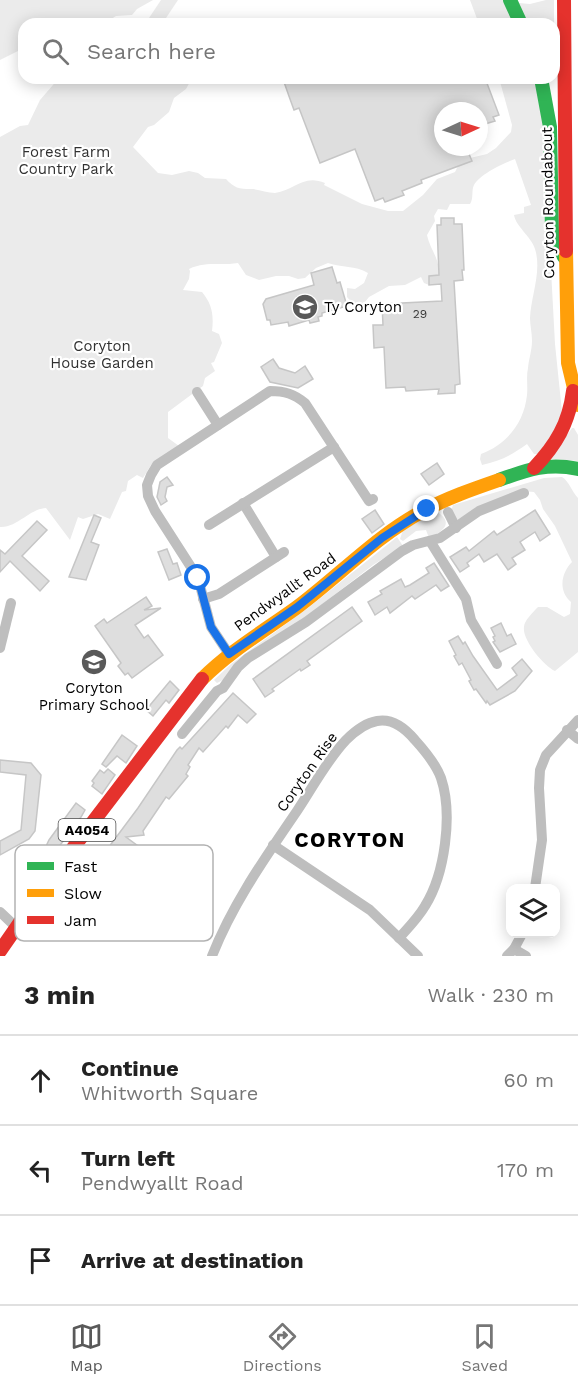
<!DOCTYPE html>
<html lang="en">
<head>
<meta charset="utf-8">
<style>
  body { margin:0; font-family:"Work Sans",sans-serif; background:#f2f2f2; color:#222 }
  .controls { position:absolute; right:18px; bottom:18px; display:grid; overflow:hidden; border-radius:12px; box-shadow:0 3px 15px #0003 }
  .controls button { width:54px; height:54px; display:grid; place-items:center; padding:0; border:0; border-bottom:2px solid #e0e0e0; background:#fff; color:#222; font:30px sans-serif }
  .compass { position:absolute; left:434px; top:102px; width:54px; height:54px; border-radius:50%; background:#fff; box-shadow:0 3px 15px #0003; rotate:86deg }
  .stop { position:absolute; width:18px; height:18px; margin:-14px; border:4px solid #1a73e8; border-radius:50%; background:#fff }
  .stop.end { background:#1a73e8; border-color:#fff; box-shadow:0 2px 6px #0008 }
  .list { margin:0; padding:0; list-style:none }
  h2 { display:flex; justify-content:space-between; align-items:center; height:78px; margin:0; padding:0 24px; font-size:26px }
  h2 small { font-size:20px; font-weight:400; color:#767676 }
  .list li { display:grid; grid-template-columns:39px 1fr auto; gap:18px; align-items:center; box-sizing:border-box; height:90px; padding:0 24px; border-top:2px solid #e0e0e0 }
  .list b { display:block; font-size:22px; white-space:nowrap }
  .list p { margin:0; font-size:20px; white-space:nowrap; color:#767676 }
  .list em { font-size:20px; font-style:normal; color:#767676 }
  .icon { flex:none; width:33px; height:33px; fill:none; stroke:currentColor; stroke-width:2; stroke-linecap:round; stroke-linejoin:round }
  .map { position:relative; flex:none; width:578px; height:956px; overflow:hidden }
  .search { position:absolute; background:#fff; box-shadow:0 3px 15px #0003; left:18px; right:18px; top:18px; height:66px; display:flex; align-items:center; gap:15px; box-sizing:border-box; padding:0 21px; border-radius:18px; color:#767676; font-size:22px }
  .sheet { height:348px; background:#fff }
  nav { display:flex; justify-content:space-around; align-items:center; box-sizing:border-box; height:84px; border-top:2px solid #e0e0e0; background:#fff; font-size:16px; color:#767676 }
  nav a { display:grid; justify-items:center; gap:3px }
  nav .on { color:#595959 }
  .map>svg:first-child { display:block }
  .green { fill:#ebebeb }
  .building { fill:#dedede; stroke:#c6c6c6; stroke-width:1.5 }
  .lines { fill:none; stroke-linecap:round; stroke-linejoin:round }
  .street { stroke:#bebebe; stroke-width:10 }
  .fast { stroke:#30b455; stroke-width:14 }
  .slow { stroke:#ff9f0a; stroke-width:14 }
  .jam { stroke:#e5322d; stroke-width:14 }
  .route { stroke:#1a73e8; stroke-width:8 }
  .labels { text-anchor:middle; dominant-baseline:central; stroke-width:4.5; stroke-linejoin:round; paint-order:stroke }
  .number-label { font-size:12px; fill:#383838 }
  .shield { fill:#fff; stroke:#4c4c4c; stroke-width:1.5 }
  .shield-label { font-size:14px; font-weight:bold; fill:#000 }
  .park-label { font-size:15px; fill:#313131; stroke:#fff }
  .street-label { font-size:15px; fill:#000; stroke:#fff }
  .poi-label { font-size:15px; fill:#000; stroke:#fff; text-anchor:start }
  .district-label { font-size:21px; font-weight:bold; letter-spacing:1.5px; fill:#000; stroke:#fff }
  .key { fill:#fff; stroke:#b2b2b2; stroke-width:1.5 }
  .key-label { font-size:16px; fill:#000 }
</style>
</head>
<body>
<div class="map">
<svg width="578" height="956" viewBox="0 0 578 956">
  <rect width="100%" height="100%" fill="#fff"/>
  <g class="green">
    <polygon points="0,0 153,0 137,9 132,15 116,16 103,24 24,24 24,48 0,60"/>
    <polygon points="161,0 178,0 162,24 145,24"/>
    <polygon points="470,0 505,0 515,24 479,24"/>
    <polygon points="546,0 554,0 554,24 526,24 519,3 530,4"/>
    <path d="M59,78h8l6,3 7,-3h112l-6,11 -12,9 -5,14 -15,13 -6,2 -15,20 25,26 14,2 17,-4 9,2 7,5 21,1c8,9 13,10 25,10 8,0 16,4 24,4 20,-3 28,-19 50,-10l-1,2 38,19 26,7h15l20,-16 14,-16 18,-7 3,-6 12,-8 17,-4 9,-6 15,-16 1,-7 -13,-47h37l6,24 13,242 7,68 -5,18 -18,24h-5l-7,-10c-15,11 -27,17 -45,21l-2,-6 1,-5c26,-10 43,-31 46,-59 1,-9 -1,-18 1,-27 1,-10 4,-18 4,-27 0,-8 -2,-16 -2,-23 1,-22 12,-47 5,-69 -4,-13 -19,-22 -21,-34l10,-2v-6l7,-2 -16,-46c-11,4 -35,15 -41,26 -3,6 0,13 -4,19h-20l-3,6 -9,-1 -4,7 1,5 -8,14c3,14 11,21 12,36l10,4 -20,1v9l-5,-2 -3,-6 -16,8 -16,1 -20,11 -8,10 -7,-2 -7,-8v-9l8,1 9,-6 4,-10c-13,-8 -26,-5 -40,-10l-12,5 -11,10 -7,1 -9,-3h-13l-17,4 -13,-5 -8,-12c-18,3 -31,-2 -49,6l1,2 -1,8 -6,11 19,2c10,12 12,23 10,39l7,3 3,9 -8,19 -3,1 4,8 -10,7 -2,8 -35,26v26l11,8 -28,19 -8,13 -6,-3 -9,6 -2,10 -4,1 -12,27 -12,-5 -15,5 -5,-2 -8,23 -24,-32c-17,1 -29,20 -46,19v-390l20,-11 8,-1 12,-25z"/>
    <polygon points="572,428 574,428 578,435 578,461 550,459"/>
    <path d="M562,477c7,4 10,15 16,21v154l-23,19c-11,-5 -33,-31 -31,-44 0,-6 9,-15 14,-20h9l17,10 6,-3 1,-12c-13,-11 -10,-29 1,-40l-17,-36 -12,-17 -3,-9 -6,-8 -13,-1 -62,29 -5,-1 -3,-8 2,-6 91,-27z"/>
    <path d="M437,512c18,11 5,20 -8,26l-3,-8 -10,1 -13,10 -3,-2 3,-9z"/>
    <polygon points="397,537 403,546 373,565 225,679 217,683 214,680 231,664 308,608"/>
  </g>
  <g class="building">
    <polygon points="287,78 485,78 499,115 493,117 495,121 485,124 482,115 479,116 479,111 443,111 443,147 466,147 472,161 421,180 422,183 402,191 404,195 385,202 383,198 375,201 355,149 320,163 299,108 294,110 290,99 284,82 288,81"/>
    <polygon points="441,218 454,218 454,224 462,224 464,270 462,270 463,280 454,281 460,384 455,385 455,393 438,394 439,389 406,391 405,387 386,388 384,347 374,348 373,325 383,325 382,304 442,301 441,284 429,285 429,276 439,275 437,225 441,225"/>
    <polygon points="332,267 337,283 340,282 347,306 322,313 322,316 318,317 319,321 310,323 309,320 289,326 288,322 271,325 270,320 267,320 263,304 266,299 314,285 311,273"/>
    <polygon points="273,359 279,368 295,373 305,366 313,379 298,388 270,382 261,367"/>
    <polygon points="437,463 444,474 429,485 421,474"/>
    <polygon points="167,477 173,485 167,487 165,497 167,501 161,505 157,497 160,482"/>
    <polygon points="375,510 384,524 372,533 362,519"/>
    <polygon points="535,510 550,534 540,541 535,532 520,542 525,550 512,558 516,564 508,570 497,554 484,562 479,554 467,563 469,566 460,572 450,557 466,547 469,551 494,531 497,535"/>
    <polygon points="94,515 101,518 91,542 99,545 86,580 69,577"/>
    <polygon points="37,521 47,530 22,556 49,581 40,591 10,561 0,572 0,550 5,554"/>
    <polygon points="167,549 173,564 177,563 181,575 169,580 158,552"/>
    <polygon points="434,563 449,586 441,591 436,585 415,599 412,596 390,613 387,607 375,615 368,602 382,594 380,591 401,579 405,587 410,585 429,573 426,568"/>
    <polygon points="146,597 152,606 144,610 161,608 135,625 144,638 148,635 163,655 132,678 128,673 125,675 118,666 121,663 95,626 104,619 107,623"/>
    <polygon points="352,607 362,621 307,661 310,665 301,671 300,669 272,689 274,691 265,697 253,679"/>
    <polygon points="501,623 507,636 511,634 516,644 500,652 493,642 495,641 493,637 495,636 491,628"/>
    <polygon points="458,636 463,644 465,642 473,656 497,690 517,675 512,668 522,659 532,671 515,691 490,705 487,701 486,703 476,689 474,690 469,681 471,680 462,663 459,665 454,656 456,655 449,641"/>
    <polygon points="170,681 179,690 169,703 166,700 153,716 146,710"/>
    <polygon points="233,693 256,714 247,723 238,715 228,728 226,726 203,752 199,748 188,765 190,767 186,774 188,776 169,799 166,797 143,831 144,835 126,837 138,846 131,856 127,852 117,865 119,867 80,919 87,924 82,930 66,918 68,916 61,911 138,808 177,750 180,747 182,749"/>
    <polygon points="122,735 137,746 126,763 117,756 106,767 102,764"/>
    <polygon points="0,760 31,763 41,775 35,831 29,839 0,855 0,841 21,830 26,775 0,772"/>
    <polygon points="108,769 115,775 102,794 92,786 94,783 92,781 100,770 104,773"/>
    <polygon points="76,803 85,810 81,817 58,848 57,846 31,889 26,886 36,866 32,864 36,857 40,859 49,840"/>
  </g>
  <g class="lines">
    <g class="street">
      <polyline points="197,392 218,425"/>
      <polyline points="243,503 276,557"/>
      <polyline points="448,512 456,528"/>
      <polyline points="209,525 334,447"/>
      <polyline points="430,541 466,599 471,620 497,664"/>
      <polyline points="203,599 219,594 284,552"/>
      <polyline points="0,648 11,603"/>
      <path d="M229,654l-18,-27 -13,-49 -43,-67 -7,-15 -1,-11 4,-10 6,-10 113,-74c15,0 24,3 35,12l64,98 4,-2"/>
      <polyline points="567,730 578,739"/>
      <polyline points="182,734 217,691 223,688 238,667 248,658 306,622 402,551 413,545 440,538 479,511 524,493"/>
      <polyline points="273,845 370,910 418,956"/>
      <polyline points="535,888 542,840 539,788 540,770 546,755 578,720"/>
      <polyline points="0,912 17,928"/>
      <polyline points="514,949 526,956"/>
      <path d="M212,956c21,-53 53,-98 85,-145 16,-24 30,-51 49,-71 9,-9 19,-17 31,-19 16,-3 28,7 38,19 10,11 21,24 26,38 12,36 4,96 -16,128 -7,12 -17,22 -26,32"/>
      <polyline points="507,956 514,949 522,934"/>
    </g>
    <g class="fast">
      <polyline points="510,0 521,24"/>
      <polyline points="541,78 550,127 552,232 564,257"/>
      <path d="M499,480c28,-10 49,-18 79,-11"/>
    </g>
    <g class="slow">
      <polyline points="566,251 568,363 578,405"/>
      <path d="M202,679c28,-28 62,-48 94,-71 43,-32 80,-72 127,-97 24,-13 50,-22 76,-31"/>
    </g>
    <g class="jam">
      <polyline points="564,0 566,251"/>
      <path d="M534,468c22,-23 35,-45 39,-77"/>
      <polyline points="0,951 57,869 202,679"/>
    </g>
  </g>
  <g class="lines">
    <polyline class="route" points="198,578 211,627 229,654 297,607 382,538 427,509"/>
  </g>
  <defs>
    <g id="school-disc" transform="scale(1.35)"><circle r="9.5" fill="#595959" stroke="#fff"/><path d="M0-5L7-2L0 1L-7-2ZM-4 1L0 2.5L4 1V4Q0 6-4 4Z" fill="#fff"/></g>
  </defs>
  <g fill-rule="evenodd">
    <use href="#school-disc" x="305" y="307"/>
    <use href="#school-disc" x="94" y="662"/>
  </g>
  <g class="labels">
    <g class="number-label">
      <text x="420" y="314">29</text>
    </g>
    <rect class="shield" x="58.5" y="819" width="57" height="22" rx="4.5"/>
    <g class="shield-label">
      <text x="87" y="830">A4054</text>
    </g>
    <g class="park-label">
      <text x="66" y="152">Forest Farm<tspan x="66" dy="17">Country Park</tspan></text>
      <text x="102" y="346">Coryton<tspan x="102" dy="17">House Garden</tspan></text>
    </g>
    <g class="street-label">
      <text transform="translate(548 203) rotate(-91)">Coryton Roundabout</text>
      <text transform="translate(285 592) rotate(-36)">Pendwyallt Road</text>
      <text transform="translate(307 772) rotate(-55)">Coryton Rise</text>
    </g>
    <g class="poi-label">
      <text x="324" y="307">Ty Coryton</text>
      <text x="94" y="688" text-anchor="middle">Coryton<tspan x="94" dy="17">Primary School</tspan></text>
    </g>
    <g class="district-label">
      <text x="350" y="839">CORYTON</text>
    </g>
  </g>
  <rect x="15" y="845" width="198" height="96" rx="9" class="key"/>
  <rect x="27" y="862" width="27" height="8" fill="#30b455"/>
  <rect x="27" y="889" width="27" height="8" fill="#ff9f0a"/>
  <rect x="27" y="916" width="27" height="8" fill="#e5322d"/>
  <g class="key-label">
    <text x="64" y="872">Fast</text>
    <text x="64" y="899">Slow</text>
    <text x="64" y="926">Jam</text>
  </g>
</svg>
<div class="controls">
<button><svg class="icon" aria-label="layers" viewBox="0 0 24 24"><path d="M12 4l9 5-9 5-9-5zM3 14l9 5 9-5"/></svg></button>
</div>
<svg class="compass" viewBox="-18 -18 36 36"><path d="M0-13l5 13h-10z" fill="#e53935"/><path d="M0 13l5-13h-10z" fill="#767676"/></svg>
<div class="stop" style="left:198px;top:578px"></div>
<div class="stop end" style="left:427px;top:509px"></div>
<div class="search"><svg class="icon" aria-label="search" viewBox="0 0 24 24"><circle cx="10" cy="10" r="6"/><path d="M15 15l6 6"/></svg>Search here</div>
</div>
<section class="sheet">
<h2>3 min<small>Walk · 230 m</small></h2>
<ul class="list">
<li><svg class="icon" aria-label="ahead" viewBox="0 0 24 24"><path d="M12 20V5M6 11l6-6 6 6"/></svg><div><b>Continue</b><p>Whitworth Square</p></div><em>60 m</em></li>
<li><svg class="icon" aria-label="left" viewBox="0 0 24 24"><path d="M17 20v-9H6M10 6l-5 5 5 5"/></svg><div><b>Turn left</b><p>Pendwyallt Road</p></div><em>170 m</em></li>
<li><svg class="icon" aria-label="arrive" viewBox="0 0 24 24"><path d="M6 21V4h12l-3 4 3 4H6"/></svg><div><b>Arrive at destination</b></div></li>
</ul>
</section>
<nav>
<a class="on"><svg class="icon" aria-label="map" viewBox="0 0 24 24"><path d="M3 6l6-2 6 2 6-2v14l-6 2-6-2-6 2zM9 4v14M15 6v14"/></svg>Map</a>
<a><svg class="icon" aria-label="directions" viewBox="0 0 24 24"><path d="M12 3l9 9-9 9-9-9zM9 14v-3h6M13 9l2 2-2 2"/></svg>Directions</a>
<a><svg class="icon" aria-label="saved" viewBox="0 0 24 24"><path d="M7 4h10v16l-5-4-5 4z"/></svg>Saved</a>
</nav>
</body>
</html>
